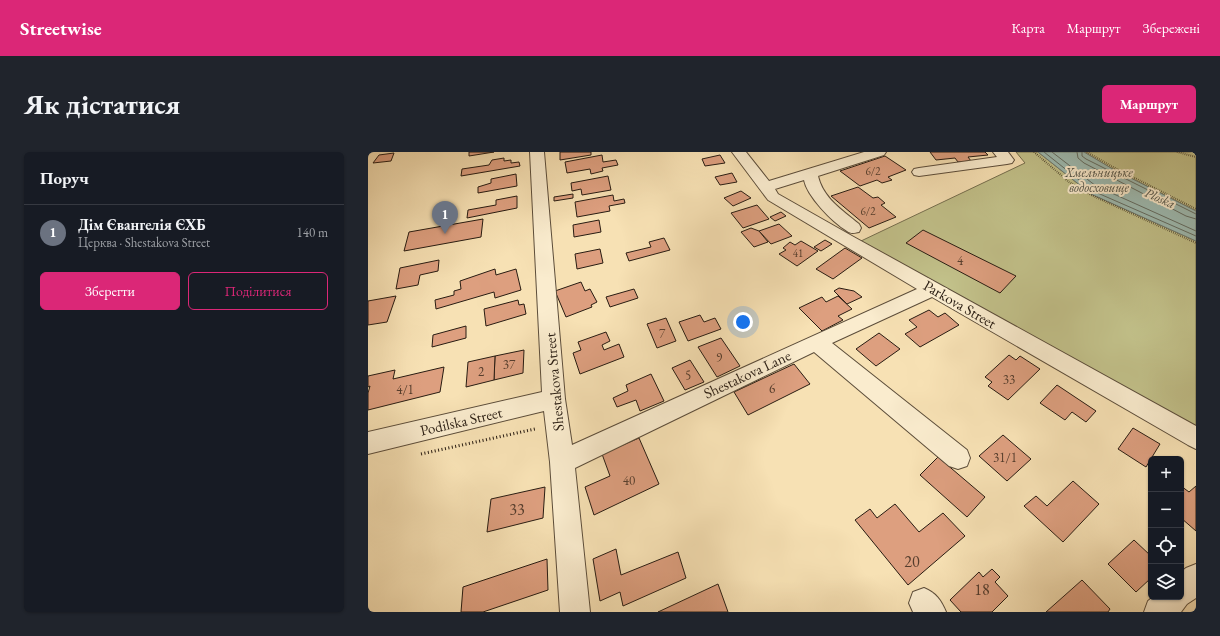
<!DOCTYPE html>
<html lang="uk">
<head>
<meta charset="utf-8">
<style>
  body { margin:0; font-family:"EB Garamond",serif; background:#20242c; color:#f1f3f6 }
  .controls { position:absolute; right:12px; bottom:12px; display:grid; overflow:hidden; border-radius:6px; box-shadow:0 1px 3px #0004 }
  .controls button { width:36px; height:36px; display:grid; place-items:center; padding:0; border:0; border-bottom:1px solid #363941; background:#171b24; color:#f1f3f6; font:20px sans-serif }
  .you { position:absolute; left:375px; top:170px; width:14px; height:14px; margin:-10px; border:3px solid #fff; border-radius:50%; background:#1a73e8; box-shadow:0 0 0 6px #1a73e833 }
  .badge { display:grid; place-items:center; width:26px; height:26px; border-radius:50%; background:#db2777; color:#fff; font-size:13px; font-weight:700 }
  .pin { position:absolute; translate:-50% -33px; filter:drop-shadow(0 1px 2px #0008) }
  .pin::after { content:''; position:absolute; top:21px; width:14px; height:12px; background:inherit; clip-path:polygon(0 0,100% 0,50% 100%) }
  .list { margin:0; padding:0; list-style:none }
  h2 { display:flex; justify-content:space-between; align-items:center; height:52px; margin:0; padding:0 16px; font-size:17px }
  h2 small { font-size:13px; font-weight:400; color:#9ea1a6 }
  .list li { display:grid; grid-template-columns:26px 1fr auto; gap:12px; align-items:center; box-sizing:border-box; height:56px; padding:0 16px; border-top:1px solid #363941 }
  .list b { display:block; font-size:15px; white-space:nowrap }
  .list p { margin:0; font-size:13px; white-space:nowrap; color:#9ea1a6 }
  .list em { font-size:13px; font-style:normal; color:#9ea1a6 }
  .actions { display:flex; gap:8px; padding:12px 16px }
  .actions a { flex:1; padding:9px 0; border:1px solid #db2777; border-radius:6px; text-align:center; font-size:14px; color:#db2777 }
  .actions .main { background:#db2777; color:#fff }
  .icon { flex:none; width:22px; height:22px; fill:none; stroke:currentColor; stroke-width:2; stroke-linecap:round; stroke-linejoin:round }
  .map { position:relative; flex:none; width:828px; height:460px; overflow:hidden; border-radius:6px }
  header { display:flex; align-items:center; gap:24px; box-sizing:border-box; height:56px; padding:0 20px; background:#db2777; color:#fff }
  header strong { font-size:19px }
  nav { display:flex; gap:22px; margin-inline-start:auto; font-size:14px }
  .intro { display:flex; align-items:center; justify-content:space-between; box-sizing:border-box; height:96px; padding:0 24px }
  h1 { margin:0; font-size:28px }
  .button { padding:10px 18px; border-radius:6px; background:#db2777; color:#fff; font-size:14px; font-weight:700 }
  main { display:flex; gap:24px; padding:0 24px }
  aside { flex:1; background:#171b24; border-radius:6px; box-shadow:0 1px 3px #0004 }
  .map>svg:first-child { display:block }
  .green { fill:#c2c18a; stroke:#756e4e }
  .water { fill:#9ebcb3; stroke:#6f7c73 }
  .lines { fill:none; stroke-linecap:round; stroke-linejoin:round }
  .shore { stroke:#636c62; stroke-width:1 }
  .building { fill:#dd9f7f; stroke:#281c12 }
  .minor-casing { stroke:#5c4d3a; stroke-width:2 }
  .path-far1 { stroke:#281c12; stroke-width:2; stroke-dasharray:0.5 1.5; stroke-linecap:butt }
  .path { stroke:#281c12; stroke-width:3; stroke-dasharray:1 2.5; stroke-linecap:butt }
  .minor { fill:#faecce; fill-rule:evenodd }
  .labels { text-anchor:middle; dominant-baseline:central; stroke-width:4; stroke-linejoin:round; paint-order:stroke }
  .far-number-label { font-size:11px; fill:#553d2d }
  .far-water-label { font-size:13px; font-style:italic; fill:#51544a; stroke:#faecce }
  .number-label { font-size:13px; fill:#553d2d }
  .street-label { font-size:15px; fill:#281c12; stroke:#faecce }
  .near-number-label { font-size:16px; fill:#553d2d }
</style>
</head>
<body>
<header>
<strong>Streetwise</strong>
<nav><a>Карта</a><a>Маршрут</a><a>Збережені</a></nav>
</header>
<div class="intro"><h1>Як дістатися</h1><a class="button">Маршрут</a></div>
<main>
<aside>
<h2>Поруч<small></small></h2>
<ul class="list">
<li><span class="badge" style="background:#6b7280">1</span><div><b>Дім Євангелія ЄХБ</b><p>Церква · Shestakova Street</p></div><em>140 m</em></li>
</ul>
<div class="actions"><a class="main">Зберегти</a><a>Поділитися</a></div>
</aside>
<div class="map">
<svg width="828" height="460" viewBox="0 0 828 460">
  <rect width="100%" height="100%" fill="#f7e1b4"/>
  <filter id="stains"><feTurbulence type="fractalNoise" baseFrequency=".005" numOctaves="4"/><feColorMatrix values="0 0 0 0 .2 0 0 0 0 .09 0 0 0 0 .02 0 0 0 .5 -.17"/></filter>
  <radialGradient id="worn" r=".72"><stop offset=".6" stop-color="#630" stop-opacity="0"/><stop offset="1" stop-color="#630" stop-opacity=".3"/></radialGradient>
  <g class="green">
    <polygon points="648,0 670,0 723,42 828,89 828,278 493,89 657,11"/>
    <polygon points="716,0 828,0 828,59 743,16"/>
  </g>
  <polygon class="water" points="670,0 716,0 743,16 828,59 828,89 723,42"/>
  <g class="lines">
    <g class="shore">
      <polyline points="676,0 725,39 828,84"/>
      <polyline points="684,0 728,34 828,79"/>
      <polyline points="709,0 710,6 716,11 818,64 828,67"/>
      <polyline points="714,0 714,4 718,7 828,62"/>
    </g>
  </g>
  <g class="building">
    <polygon points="101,0 126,0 101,4"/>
    <polygon points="192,0 223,0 223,3 192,8"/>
    <polygon points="562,0 617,0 620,3 600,5 603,9 590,10 587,6 568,8"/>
    <polygon points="26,1 23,9 5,11 11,3"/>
    <polygon points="234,3 235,10 248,8 250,13 234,16 235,19 223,22 222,17 199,21 197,10"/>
    <polygon points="352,3 357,11 337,14 334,7"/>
    <polygon points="517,4 538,18 520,25 524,28 514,31 509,28 492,34 472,19"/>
    <polygon points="136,6 136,9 143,8 143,11 151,10 152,14 93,24 94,17 121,13 124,8"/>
    <polygon points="364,21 369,30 352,33 347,25"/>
    <polygon points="148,22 149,34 110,41 110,35 123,31 123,27"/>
    <polygon points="240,24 243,38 214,43 213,37 204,39 203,31"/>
    <polygon points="490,35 505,46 510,45 517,51 513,53 528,65 501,76 463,44"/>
    <polygon points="373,39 383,46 365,54 356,46"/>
    <polygon points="205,42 205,46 186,49 186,45"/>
    <polygon points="245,43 246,49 256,47 257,51 241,54 242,59 209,65 207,50"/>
    <polygon points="149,44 149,56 99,66 100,58 128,53 128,48"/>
    <polygon points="389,53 401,67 375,76 363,61"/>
    <polygon points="413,60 418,64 407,69 402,65"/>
    <polygon points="115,67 113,85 36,99 41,80"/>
    <polygon points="231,68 233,80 206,85 205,73"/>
    <polygon points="411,72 424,84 403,92 391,79"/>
    <polygon points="383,76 391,79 400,90 386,95 373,80"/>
    <polygon points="555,78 648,124 632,141 538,91"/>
    <polygon points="296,86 302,98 261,109 258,101 283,95 281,90"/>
    <polygon points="457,88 464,92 453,99 446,95"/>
    <polygon points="433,89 450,99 429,114 411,102 418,98 415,96 422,90 427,93"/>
    <polygon points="477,96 494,106 465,127 448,117"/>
    <polygon points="232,97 235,111 209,117 207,102"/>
    <polygon points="71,108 70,119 52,123 50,133 28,137 32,116"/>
    <polygon points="127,117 128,123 148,117 153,138 127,146 126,140 68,157 67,148 86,143 86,139 93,137 92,129"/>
    <polygon points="213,130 217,139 222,137 229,150 223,153 224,155 198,165 187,139"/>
    <polygon points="471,136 486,139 494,145 479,152 466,139"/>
    <polygon points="266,137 270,146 242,155 238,145"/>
    <polygon points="28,144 19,170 0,173 0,149"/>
    <polygon points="470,144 484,157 470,164 475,168 454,179 431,156 454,145 458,150"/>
    <polygon points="150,148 151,153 156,152 158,162 118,174 116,157"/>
    <polygon points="561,158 570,165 577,161 591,173 552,195 537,182 549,175 541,168"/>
    <polygon points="332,163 336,170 347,166 353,177 320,189 311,170"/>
    <polygon points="298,166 308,189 289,196 279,172"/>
    <polygon points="98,174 98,186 64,195 65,183"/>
    <polygon points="238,180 242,189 234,193 236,198 251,192 256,205 212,222 205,201 213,198 210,190"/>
    <polygon points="511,181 532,197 508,214 488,197"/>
    <polygon points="353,186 372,214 349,225 330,195"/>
    <polygon points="156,198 155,221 126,228 127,204"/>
    <polygon points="641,203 648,208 652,204 672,217 640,248 620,234 624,230 617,225"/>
    <polygon points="127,204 126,228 98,235 100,210"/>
    <polygon points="322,208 336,230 317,238 304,216"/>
    <polygon points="426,212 442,232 380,263 366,240"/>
    <polygon points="76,215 72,240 0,258 0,241 2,234 0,235 0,224 27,218 25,227"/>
    <polygon points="283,222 296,249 272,259 268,248 249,255 245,246 260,239 258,233"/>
    <polygon points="689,233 728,259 718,270 704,260 697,268 672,251"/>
    <polygon points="765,276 792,292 778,315 750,297"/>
    <polygon points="635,283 663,307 639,329 611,304"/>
    <polygon points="271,286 291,332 226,363 217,335 242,324 234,302"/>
    <polygon points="570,305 617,345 599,365 552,323"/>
    <polygon points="705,329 731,352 695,390 656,354 668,344 679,354"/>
    <polygon points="813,334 821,340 828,334 828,379 813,366"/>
    <polygon points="177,335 175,366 119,380 123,347"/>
    <polygon points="527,352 551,380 575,361 597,384 540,433 487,368 502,357 509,366"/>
    <polygon points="766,388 783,404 783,426 768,440 740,412"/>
    <polygon points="248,397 253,423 310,400 318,426 255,454 252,440 232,449 225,407"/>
    <polygon points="179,407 180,438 115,460 93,460 95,435"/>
    <polygon points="624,417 632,425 627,430 640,444 624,460 593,460 582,448 611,420 615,425"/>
    <polygon points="714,428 742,457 740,460 678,460"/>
    <polygon points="350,432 360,460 290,460"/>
  </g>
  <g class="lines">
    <g class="minor-casing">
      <g id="minor">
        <path d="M162,0h14l21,247 7,46 345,-156 -149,-89 -36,-48h14l23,29 95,-29h22l-2,3 -66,21c5,22 24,34 41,48l2,4 -2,4c-5,1 -8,2 -12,-1 -15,-9 -40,-35 -43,-51l-29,9 3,5 74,42 344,190v23l-8,-4 -256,-148 -100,46 135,107 3,8 -3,8 -9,3 -9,-3 -135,-114 -239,116 15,144h-30l-10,-150 -6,-51 -176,43v-22l174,-40z"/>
        <polygon points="625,0 640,0 646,8 644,11 639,12 551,24 546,23 544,20 546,17 551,16 629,5"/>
        <polygon points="828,412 828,446 819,452 813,460 776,460 780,449 785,445 813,445 813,420 818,416"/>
        <path d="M556,436c12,5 17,12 22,24h-33l-4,-9 4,-11z"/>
      </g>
    </g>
    <g class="path-far1">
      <polyline points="666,0 701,30 723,43 828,91"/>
      <polyline points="719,0 745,15 828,57"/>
      <polyline points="809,0 828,5"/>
    </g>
    <polyline class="path" points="53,302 167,277"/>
    <use href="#minor" class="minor"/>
  </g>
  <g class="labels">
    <g class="far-number-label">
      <text x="505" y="19">6/2</text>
      <text x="500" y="59">6/2</text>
      <text x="430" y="101">41</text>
    </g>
    <g class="far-water-label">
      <text x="731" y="20">Хмельницьке<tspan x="731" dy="15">водосховище</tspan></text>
      <text transform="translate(792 46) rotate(24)">Ploska</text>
    </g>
    <g class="number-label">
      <text x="592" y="108">4</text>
      <text x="294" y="181">7</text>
      <text x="351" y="205">9</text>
      <text x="141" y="212">37</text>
      <text x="113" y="219">2</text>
      <text x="320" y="223">5</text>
      <text x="641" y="227">33</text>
      <text x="404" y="236">6</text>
      <text x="37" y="237">4/1</text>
      <text x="637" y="305">31/1</text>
      <text x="261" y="328">40</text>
    </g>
    <g class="street-label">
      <text transform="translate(592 152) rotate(30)">Parkova Street</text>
      <text transform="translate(379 222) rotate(-25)">Shestakova Lane</text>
      <text transform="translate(186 230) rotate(-95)">Shestakova Street</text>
      <text transform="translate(93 269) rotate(-13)">Podilska Street</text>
    </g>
    <g class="near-number-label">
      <text x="149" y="357">33</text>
      <text x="544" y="409">20</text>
      <text x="614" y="437">18</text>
    </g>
  </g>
  <rect width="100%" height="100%" filter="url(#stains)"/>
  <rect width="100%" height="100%" fill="url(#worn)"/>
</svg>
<div class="controls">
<button>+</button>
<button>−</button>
<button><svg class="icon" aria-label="locate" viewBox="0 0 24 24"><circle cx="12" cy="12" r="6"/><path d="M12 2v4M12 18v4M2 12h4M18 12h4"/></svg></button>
<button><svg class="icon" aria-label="layers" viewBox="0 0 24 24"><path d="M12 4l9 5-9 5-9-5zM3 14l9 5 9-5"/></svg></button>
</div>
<div class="you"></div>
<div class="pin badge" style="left:77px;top:82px;background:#6b7280">1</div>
</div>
</main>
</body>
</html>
